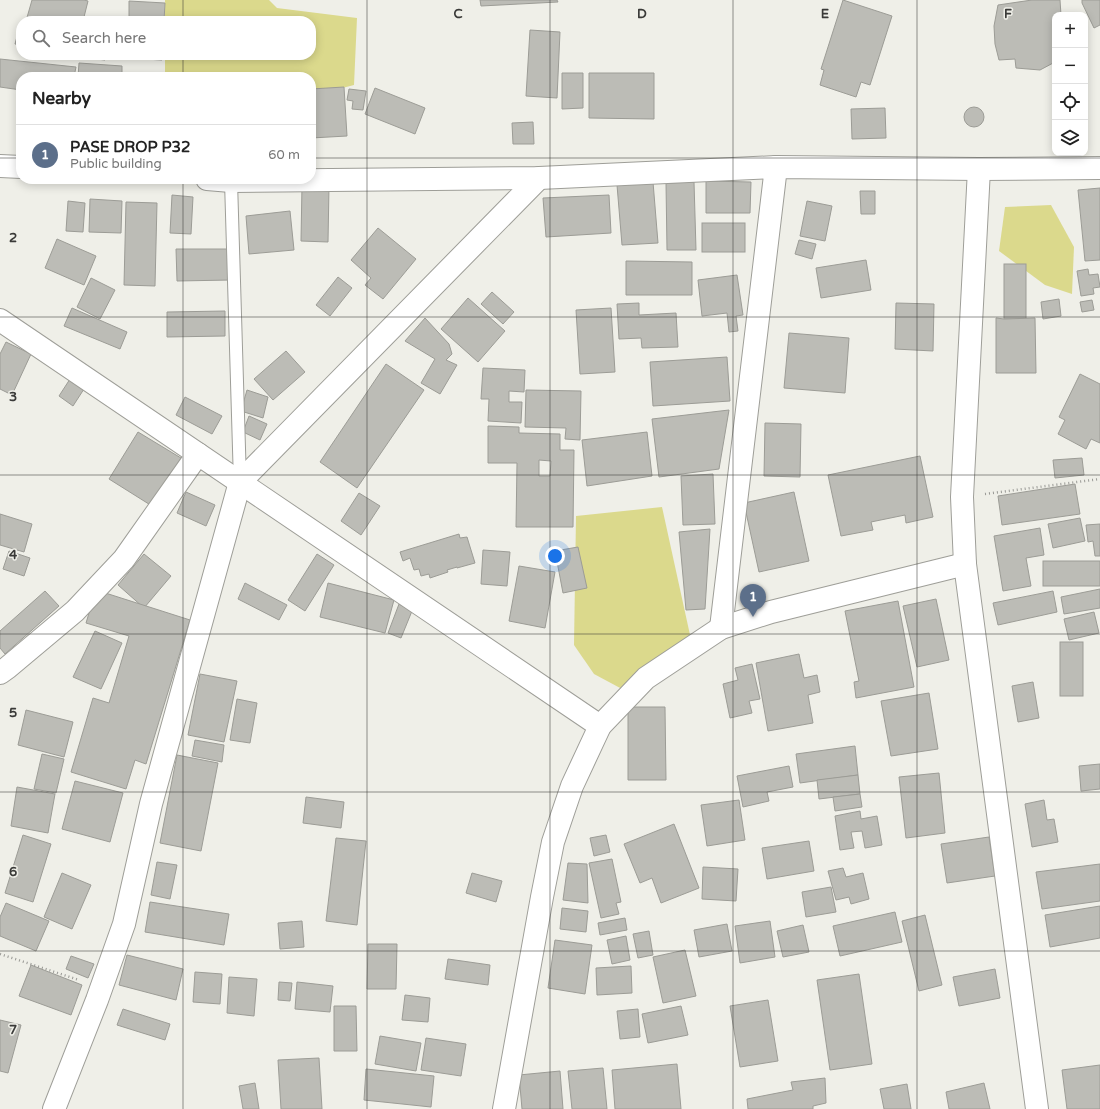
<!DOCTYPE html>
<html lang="en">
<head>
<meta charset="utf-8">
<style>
  body { margin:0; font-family:"Varela Round",sans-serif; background:#f6f6f6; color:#222 }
  .controls { position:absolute; right:12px; top:12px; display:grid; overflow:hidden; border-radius:8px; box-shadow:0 2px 10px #0003 }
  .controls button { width:36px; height:36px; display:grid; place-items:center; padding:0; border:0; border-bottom:1px solid #e0e0e0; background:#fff; color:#222; font:20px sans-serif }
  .you { position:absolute; left:555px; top:556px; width:14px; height:14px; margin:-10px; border:3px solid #fff; border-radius:50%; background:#1a73e8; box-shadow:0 0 0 6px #1a73e833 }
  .badge { display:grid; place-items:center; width:26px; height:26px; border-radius:50%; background:#111827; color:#fff; font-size:13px; font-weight:700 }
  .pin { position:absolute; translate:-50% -33px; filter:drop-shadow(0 1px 2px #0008) }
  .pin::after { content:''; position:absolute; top:21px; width:14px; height:12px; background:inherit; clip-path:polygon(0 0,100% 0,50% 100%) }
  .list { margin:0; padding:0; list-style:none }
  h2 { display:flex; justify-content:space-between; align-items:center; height:52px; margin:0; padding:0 16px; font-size:17px }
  h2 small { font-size:13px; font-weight:400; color:#767676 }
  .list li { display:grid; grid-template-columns:26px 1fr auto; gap:12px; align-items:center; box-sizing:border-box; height:60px; padding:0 16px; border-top:1px solid #e0e0e0 }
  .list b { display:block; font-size:15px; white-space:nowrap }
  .list p { margin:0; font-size:13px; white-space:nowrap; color:#767676 }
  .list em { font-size:13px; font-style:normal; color:#767676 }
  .icon { flex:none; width:22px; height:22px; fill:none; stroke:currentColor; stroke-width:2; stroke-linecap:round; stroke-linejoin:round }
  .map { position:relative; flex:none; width:1100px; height:1109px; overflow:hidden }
  .search { position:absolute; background:#fff; box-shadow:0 2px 10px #0003; left:16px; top:16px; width:300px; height:44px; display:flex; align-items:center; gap:10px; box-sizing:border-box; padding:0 14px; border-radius:16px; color:#767676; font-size:15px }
  .panel { position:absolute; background:#fff; box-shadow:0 2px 10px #0003; left:16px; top:72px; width:300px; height:112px; border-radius:16px }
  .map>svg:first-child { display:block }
  .grass { fill:#dbd98c }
  .building { fill:#bcbcb6; stroke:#9c9c96; fill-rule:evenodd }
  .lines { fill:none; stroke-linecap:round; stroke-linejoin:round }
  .lane-casing { stroke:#9e9e98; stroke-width:14 }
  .street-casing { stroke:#9e9e98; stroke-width:24 }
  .path { stroke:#999995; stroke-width:2.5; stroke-dasharray:1 3; stroke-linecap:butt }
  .lane { stroke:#fff; stroke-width:12 }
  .street { stroke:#fff; stroke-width:22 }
  .grid { fill:none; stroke:#3a3a38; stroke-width:1; stroke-opacity:0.55 }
  .grid-label { font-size:13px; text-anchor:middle; font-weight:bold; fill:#3a3a38; stroke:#efefe8; stroke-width:3; stroke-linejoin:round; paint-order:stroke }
</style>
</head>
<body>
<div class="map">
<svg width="1100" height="1109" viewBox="0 0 1100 1109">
  <rect width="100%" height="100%" fill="#efefe8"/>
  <g class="grass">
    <polygon points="165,0 269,0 277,8 357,18 354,85 315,95 311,95 311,77 165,77 165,55 311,55 311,21 165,21"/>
    <polygon points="1051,205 1074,247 1072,294 1045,285 999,251 1005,207"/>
    <polygon points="662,507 690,635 622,689 594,674 574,645 576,516"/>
  </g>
  <g class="building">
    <polygon points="32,0 84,0 88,1 83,21 26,21"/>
    <polygon points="480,0 557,0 558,2 481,6"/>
    <polygon points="843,0 892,16 870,85 861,82 856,97 820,85 824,70 821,69"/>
    <polygon points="1032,0 1060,0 1061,15 1055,15 1055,62 1040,70 1016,68 1015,59 999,60 995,44 994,26 998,5"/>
    <polygon points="1082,0 1100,0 1100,25 1094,28 1082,3"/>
    <polygon points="129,1 165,3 164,21 129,21"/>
    <polygon points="19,29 21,30 21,45 15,44"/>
    <polygon points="530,30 560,32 557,98 526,96"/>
    <polygon points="89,55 106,55 105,60 89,58"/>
    <polygon points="127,55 162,55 162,60 127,58"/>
    <polygon points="0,59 76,67 74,77 21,77 21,90 0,87"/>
    <polygon points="79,63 122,66 122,77 78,77"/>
    <polygon points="562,73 583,73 583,108 562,109"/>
    <polygon points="589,73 654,73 654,119 589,118"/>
    <polygon points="287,74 287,77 250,77"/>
    <polygon points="344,87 347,136 311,138 311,89"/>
    <polygon points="375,88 425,108 415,134 365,114"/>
    <polygon points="349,89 366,91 363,110 352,109 353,101 347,100"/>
    <circle cx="974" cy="117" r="10"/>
    <polygon points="885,108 886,138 852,139 851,109"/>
    <polygon points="533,122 534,144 513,144 512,123"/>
    <polygon points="706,181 751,182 750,213 706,213"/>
    <polygon points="653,182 658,243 622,245 617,185"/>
    <polygon points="694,182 696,250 667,250 666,183"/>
    <polygon points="302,185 329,186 328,242 301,241"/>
    <polygon points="1100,188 1100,260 1085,261 1078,190"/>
    <polygon points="860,191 875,191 875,214 861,214"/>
    <polygon points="172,195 193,197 191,234 170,233"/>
    <polygon points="609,195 611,233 546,237 543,198"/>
    <polygon points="90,199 122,201 121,233 89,232"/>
    <polygon points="68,201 85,203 83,232 66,231"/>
    <polygon points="807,201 832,206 825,241 800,236"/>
    <polygon points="126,202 157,203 155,286 124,285"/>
    <polygon points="290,211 294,250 249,254 246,216"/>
    <rect x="702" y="223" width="43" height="29"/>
    <polygon points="378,228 416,259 383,299 365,285 371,278 351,260"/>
    <polygon points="57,239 96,256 84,285 45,268"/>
    <polygon points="799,240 816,244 812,259 795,254"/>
    <polygon points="176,249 231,249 231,280 177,281"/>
    <polygon points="866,260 871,290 821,298 816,268"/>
    <polygon points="626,261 692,262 692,295 626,295"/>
    <rect x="1004" y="264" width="22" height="55"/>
    <polygon points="1088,269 1089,275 1098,274 1100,287 1093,288 1094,294 1081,296 1077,271"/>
    <polygon points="737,275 743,315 736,316 738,331 729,332 727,313 702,316 698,280"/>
    <polygon points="338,277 352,288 330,316 316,305"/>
    <polygon points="91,278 115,290 100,319 77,307"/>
    <polygon points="492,292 514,312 503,324 481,304"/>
    <polygon points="468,298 505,331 478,362 441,329"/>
    <polygon points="1059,299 1061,316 1043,319 1041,302"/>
    <polygon points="1092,300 1094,310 1082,312 1080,302"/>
    <polygon points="639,303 639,315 676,313 678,347 642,348 641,338 619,339 617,304"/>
    <polygon points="896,303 934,304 933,351 895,349"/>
    <polygon points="72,308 127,332 120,349 64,326"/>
    <polygon points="611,308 615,372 580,374 576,310"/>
    <polygon points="225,311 225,336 167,337 167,312"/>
    <polygon points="425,318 449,344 452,354 446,360 457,365 440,394 421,383 435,359 405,341"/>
    <polygon points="996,318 1004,319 1035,318 1036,373 996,373"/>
    <polygon points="789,333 849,338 845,393 784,388"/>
    <polygon points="6,342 31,354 12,395 0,389 0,354"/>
    <polygon points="286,351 305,372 273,400 254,379"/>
    <polygon points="727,357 730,401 653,406 650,362"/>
    <polygon points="386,364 424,390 357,488 320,462"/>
    <polygon points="483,368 525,370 524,392 509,391 509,402 522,402 521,423 488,421 489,399 481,399"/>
    <polygon points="1080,374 1100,384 1100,443 1091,439 1086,449 1058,434 1065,420 1059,417"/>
    <polygon points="70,379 84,389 73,406 59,396"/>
    <polygon points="247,390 268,397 263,418 241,411"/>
    <polygon points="526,390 581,391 580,440 565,439 566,428 525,427"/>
    <polygon points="185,397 222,416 212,434 176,415"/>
    <polygon points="729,410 719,469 659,477 652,419"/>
    <polygon points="249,416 267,424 260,440 243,432"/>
    <polygon points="765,423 801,424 800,477 764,476"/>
    <path d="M488,426l31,1v6l41,1v16h14l-1,77h-57l1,-64h-29zM539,460l12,1 -1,15h-11z"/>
    <polygon points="138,432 181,458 152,506 109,479"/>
    <polygon points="647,432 652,476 587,486 582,440"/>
    <polygon points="920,456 933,517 906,523 905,515 871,522 873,530 841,536 828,475"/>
    <polygon points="1082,458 1084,475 1055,478 1053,460"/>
    <polygon points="713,474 715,524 683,525 681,476"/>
    <polygon points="1075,484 1080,514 1002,525 998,496"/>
    <polygon points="186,492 215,505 206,526 177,513"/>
    <polygon points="794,492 809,561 759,572 744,503"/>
    <polygon points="359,493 380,506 361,535 341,521"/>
    <polygon points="0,514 32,524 24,552 0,545"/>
    <polygon points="1080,518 1085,541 1053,548 1048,524"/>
    <polygon points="1100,524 1100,556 1095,556 1093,541 1088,542 1086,525"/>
    <polygon points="1040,528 1044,555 1026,558 1031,586 1003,591 994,536"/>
    <polygon points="710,529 705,609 686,610 679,532"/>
    <polygon points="459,534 460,538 467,537 475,563 457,568 457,567 447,570 448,572 430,578 429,574 421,576 419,569 414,570 410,558 403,561 400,552"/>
    <polygon points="578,547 587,588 563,593 555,551"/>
    <polygon points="483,550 510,552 507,586 481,584"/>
    <polygon points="9,551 30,558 24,576 3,569"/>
    <polygon points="144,554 171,576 144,608 118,585"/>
    <polygon points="317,554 334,565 305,611 288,600"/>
    <rect x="1043" y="561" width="57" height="25"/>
    <polygon points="519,566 555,572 545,628 509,621"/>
    <polygon points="245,583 287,605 279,620 238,599"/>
    <polygon points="328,583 394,600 385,633 320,617"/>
    <polygon points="1100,589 1100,608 1064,614 1061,597"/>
    <polygon points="96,590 190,620 146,764 135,760 126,789 71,772 93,698 109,703 129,636 86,623"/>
    <polygon points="45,591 59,606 5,654 0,648 0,631"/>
    <polygon points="1053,591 1057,612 998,625 993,603"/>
    <polygon points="936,599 949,660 917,667 903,606"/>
    <polygon points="898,601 914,687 856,698 854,682 859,681 845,611"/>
    <polygon points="399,604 412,611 401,638 388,633"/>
    <polygon points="1094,612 1099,633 1069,640 1064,619"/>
    <polygon points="95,631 122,643 101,689 73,677"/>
    <rect x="1060" y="642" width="23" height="54"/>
    <polygon points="799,654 804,678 817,675 820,692 808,695 813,723 768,731 756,663"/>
    <polygon points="752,664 760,699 749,701 752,713 730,718 723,684 738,680 735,668"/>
    <polygon points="200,674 237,681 224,742 188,735"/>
    <polygon points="1033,682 1039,718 1018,722 1012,686"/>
    <polygon points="929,693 938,749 891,756 881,701"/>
    <polygon points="237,699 257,703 250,743 230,740"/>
    <polygon points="628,707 665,707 666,780 628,780"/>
    <polygon points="26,710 73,722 64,757 18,745"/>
    <polygon points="195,740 224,745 222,762 192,756"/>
    <polygon points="855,746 858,775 800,783 796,754"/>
    <polygon points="42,754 64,759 56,793 34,789"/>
    <polygon points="177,755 218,763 201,851 160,843"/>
    <polygon points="1100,764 1100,789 1081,791 1079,766"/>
    <polygon points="789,766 793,787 767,792 769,801 743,807 737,776"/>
    <polygon points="939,773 945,833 906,838 899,777"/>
    <polygon points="858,775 860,794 819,799 817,780"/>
    <polygon points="75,781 123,793 110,842 62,829"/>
    <polygon points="17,787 55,794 48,833 11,826"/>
    <polygon points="860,794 862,807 835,811 833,797"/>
    <polygon points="306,797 344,802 341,828 303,823"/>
    <polygon points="739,800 745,840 707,846 701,805"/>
    <polygon points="1044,800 1047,820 1054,819 1058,842 1032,847 1025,804"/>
    <polygon points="860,811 861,819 877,816 882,845 865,848 862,831 851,832 854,848 840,850 835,816"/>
    <polygon points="674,824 699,888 661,903 652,878 640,883 624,844"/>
    <polygon points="23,835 51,844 33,902 5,893"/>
    <polygon points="606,835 610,852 594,856 590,838"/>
    <polygon points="989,837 995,876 947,883 941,844"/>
    <polygon points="336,838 366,841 357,925 326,921"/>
    <polygon points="809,841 814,871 767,879 762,848"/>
    <polygon points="612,859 621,902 616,903 619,914 601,918 589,863"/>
    <polygon points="157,862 177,865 170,899 151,895"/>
    <polygon points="568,863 587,864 588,903 563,900"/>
    <polygon points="1100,864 1100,901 1042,909 1036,872"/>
    <polygon points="703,867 738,869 736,901 702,899"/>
    <polygon points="843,868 846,877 863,873 869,899 851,904 849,897 836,900 828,871"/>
    <polygon points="62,873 91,885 72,929 44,917"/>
    <polygon points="472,873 502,881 496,902 466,893"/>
    <polygon points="831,887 836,912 806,917 802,892"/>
    <polygon points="150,902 229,914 224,945 145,932"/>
    <polygon points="6,903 49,921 36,951 0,936 0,917"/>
    <polygon points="1100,906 1100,938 1050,947 1045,915"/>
    <polygon points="562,908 588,911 586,932 560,929"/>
    <polygon points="895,912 902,942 840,956 833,926"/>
    <polygon points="925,915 942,985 919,991 902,921"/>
    <polygon points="625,918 627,930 600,935 598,923"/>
    <polygon points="302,921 304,947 280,949 278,923"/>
    <polygon points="770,921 775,957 740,963 735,926"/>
    <polygon points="727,924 732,951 699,957 694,930"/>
    <polygon points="803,925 809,952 783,957 777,931"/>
    <polygon points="649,931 653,955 638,958 633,934"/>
    <polygon points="626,936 630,960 612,964 607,940"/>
    <polygon points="555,940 592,945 585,994 548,988"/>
    <polygon points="368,944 397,944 396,989 367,989"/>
    <polygon points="685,950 696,996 663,1003 653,957"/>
    <polygon points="127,955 183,969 176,1000 119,985"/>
    <polygon points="71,956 94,964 88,978 66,969"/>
    <polygon points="448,959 490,965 488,985 445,979"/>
    <polygon points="31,965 82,985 71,1015 19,996"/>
    <polygon points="631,966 632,993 597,995 596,968"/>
    <polygon points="995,969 1000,998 959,1006 953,977"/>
    <polygon points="195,972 222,974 220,1004 193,1002"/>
    <polygon points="859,974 872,1064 830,1070 817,980"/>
    <polygon points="229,977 257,979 254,1016 227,1013"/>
    <polygon points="279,982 292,983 290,1001 278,1000"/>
    <polygon points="297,982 333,986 330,1012 295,1009"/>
    <polygon points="405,995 430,998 428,1022 402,1020"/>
    <polygon points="768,1000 778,1061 740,1067 730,1006"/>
    <polygon points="334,1006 356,1006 357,1051 334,1051"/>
    <polygon points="681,1006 688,1035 648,1043 642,1014"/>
    <polygon points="123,1009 170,1024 165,1040 117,1025"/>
    <polygon points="638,1009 640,1037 620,1039 617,1011"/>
    <polygon points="0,1020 21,1025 8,1073 0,1071"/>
    <polygon points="380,1036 421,1043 416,1071 375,1064"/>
    <polygon points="426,1038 466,1044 461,1076 421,1070"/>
    <polygon points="319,1058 322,1109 281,1109 278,1060"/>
    <polygon points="677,1064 681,1109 615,1109 612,1070"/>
    <polygon points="1100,1065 1100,1109 1067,1109 1062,1070"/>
    <polygon points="603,1068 607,1109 572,1109 568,1071"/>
    <polygon points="366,1069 434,1076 431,1107 364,1100"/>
    <polygon points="560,1071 563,1109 522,1109 519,1075"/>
    <polygon points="825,1078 826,1103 813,1106 813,1109 748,1109 747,1099 793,1090 791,1082"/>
    <polygon points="255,1083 259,1109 243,1109 239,1086"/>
    <polygon points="984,1083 990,1109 949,1109 946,1092"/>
    <polygon points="907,1084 911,1109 884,1109 880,1089"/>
  </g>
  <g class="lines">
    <g class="lane-casing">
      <polyline id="lane" points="231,181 240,482"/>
    </g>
    <g class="street-casing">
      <g id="street">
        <polyline points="0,166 21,167"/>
        <polyline points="979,169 962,497 965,564 1037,1109"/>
        <polyline points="207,179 231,181 539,178 776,167 979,169 1100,168"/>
        <polyline points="0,320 600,726"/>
        <polyline points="721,628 776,167"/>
        <polyline points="0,673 7,668 75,611 124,559 198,454"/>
        <polyline points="54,1109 97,1000 124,924 151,804 240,482 539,178"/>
        <polyline points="504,1109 542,897 553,842 572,786 600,726 646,678 721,628 771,612 965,564"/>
      </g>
    </g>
    <g class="path">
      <polyline points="985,494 1100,479"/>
      <polyline points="0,954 79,980"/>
    </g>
    <use href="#lane" class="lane"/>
    <use href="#street" class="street"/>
  </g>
  <path class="grid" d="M183,0v21M367,0v1109M550,0v1109M733,0v1109M917,0v1109M183,55v22M0,158h21M311,158h789M183,179v930M0,317h1100M0,475h1100M0,634h1100M0,792h1100M0,951h1100"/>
  <g class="grid-label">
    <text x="458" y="18">C</text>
    <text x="642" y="18">D</text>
    <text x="825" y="18">E</text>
    <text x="1008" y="18">F</text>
    <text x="13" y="242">2</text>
    <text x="13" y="401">3</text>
    <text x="13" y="559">4</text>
    <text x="13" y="717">5</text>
    <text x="13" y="876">6</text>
    <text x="13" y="1034">7</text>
  </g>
</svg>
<div class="controls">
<button>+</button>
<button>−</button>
<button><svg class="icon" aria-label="locate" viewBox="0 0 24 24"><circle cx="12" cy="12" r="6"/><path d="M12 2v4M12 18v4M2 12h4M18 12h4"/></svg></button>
<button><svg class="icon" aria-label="layers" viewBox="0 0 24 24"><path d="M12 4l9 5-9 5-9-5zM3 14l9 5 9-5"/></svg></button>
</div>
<div class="you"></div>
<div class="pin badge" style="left:753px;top:617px;background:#5c6f8a">1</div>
<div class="search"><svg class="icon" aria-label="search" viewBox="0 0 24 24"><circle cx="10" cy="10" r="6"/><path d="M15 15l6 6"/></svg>Search here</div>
<section class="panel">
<h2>Nearby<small></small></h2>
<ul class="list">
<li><span class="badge" style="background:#5c6f8a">1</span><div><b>PASE DROP P32</b><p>Public building</p></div><em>60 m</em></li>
</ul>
</section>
</div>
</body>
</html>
